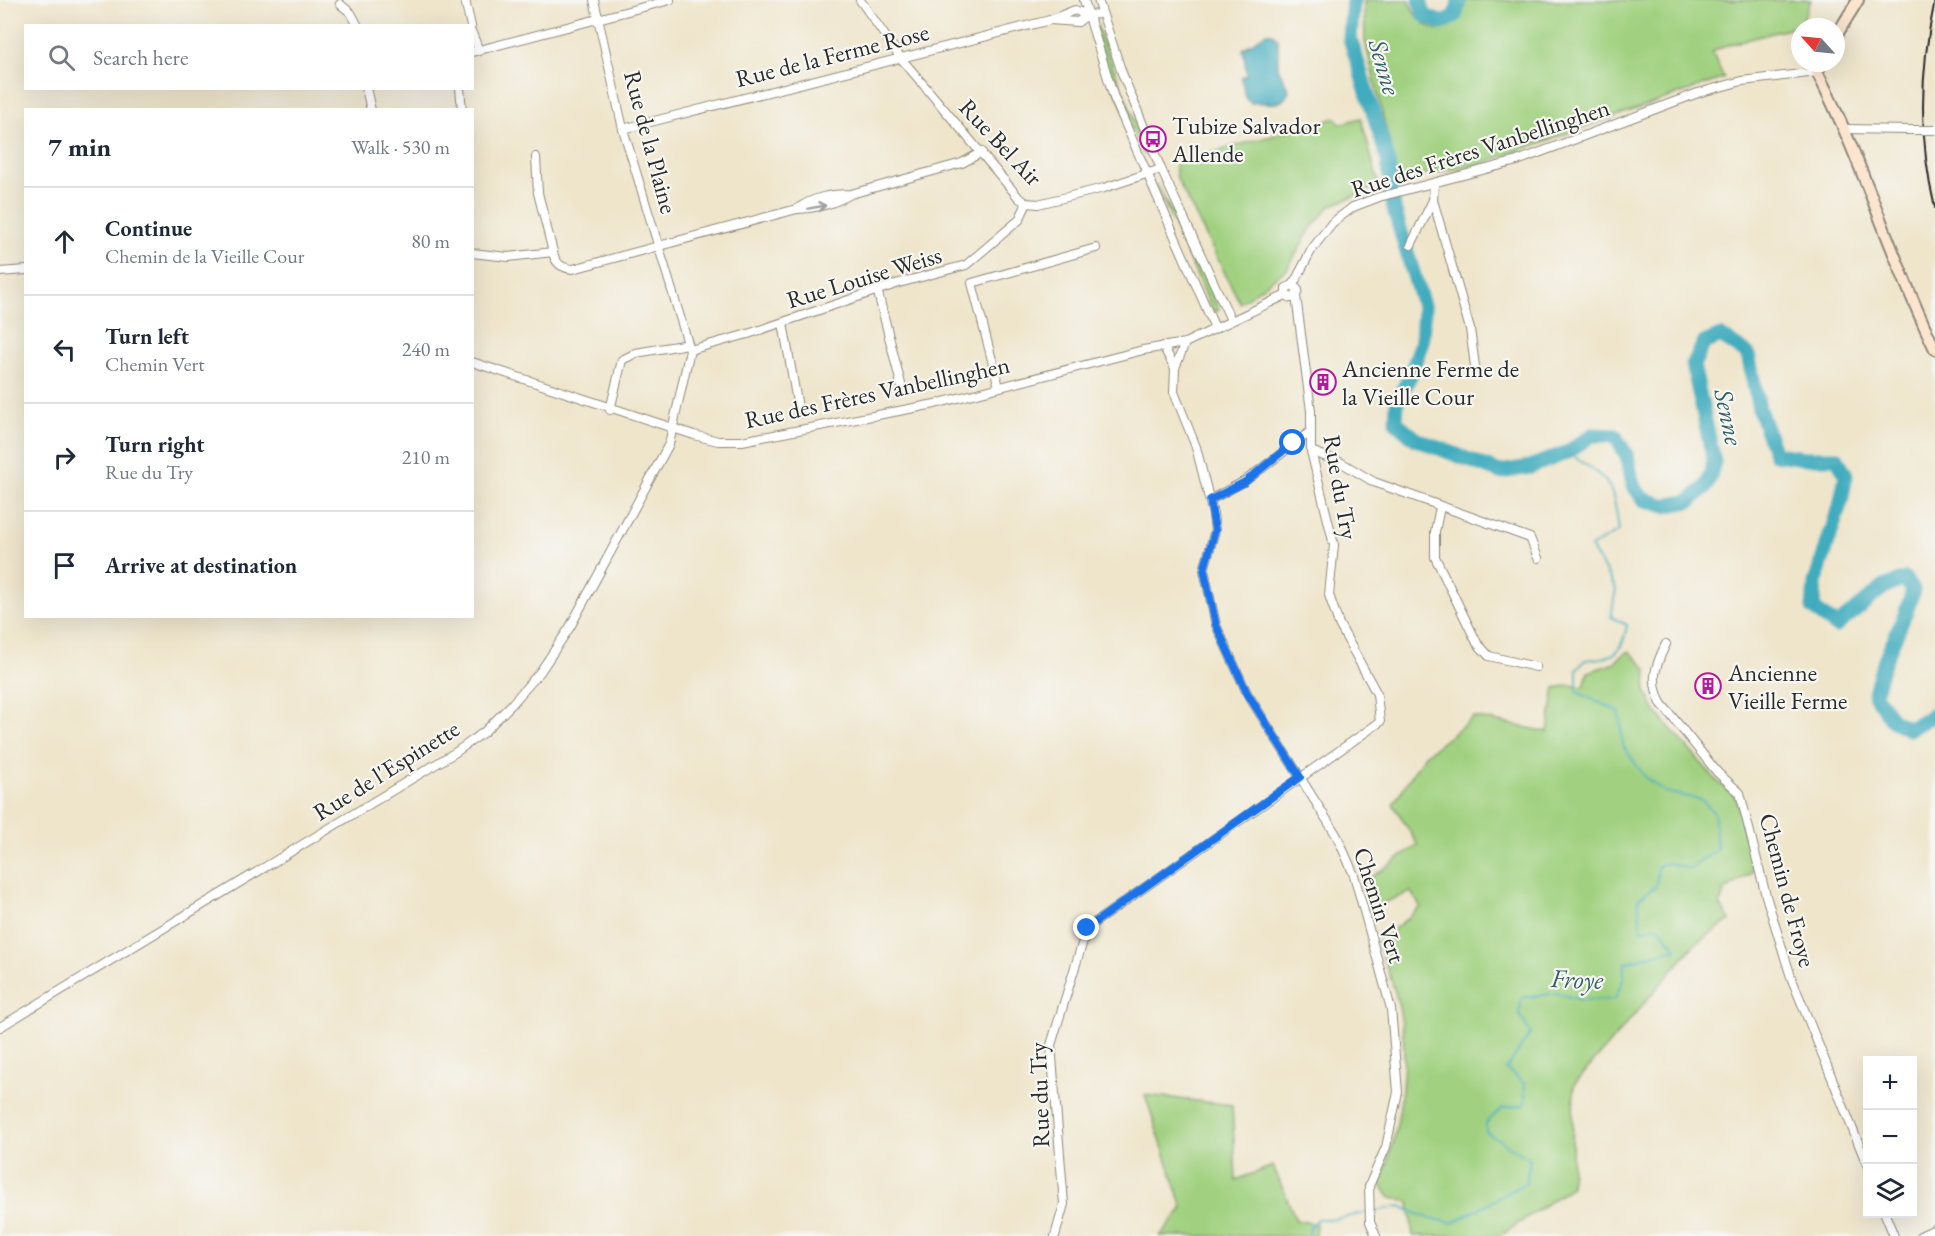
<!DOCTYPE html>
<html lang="en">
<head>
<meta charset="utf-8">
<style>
  body { margin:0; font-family:"EB Garamond",serif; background:#f6f6f7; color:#1f2937 }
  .controls { position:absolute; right:18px; bottom:18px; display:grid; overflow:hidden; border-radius:0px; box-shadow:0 6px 24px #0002 }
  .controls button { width:54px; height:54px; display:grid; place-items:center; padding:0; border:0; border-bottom:2px solid #e0e1e3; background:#fff; color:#1f2937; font:30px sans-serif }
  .compass { position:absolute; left:1791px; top:18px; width:54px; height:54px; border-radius:50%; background:#fff; box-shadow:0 6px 24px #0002; rotate:297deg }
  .stop { position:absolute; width:18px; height:18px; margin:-14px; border:4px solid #1a73e8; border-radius:50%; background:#fff }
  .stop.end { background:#1a73e8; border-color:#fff; box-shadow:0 2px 6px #0008 }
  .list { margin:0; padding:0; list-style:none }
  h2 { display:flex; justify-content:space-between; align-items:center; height:78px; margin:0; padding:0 24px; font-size:26px }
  h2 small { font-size:20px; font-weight:400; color:#747a83 }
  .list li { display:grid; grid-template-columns:39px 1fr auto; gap:18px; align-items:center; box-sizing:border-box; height:108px; padding:0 24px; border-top:2px solid #e0e1e3 }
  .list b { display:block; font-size:22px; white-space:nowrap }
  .list p { margin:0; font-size:20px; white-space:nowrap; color:#747a83 }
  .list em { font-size:20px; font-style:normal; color:#747a83 }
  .icon { flex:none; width:33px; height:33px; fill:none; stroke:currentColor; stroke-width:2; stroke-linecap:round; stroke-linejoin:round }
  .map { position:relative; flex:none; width:1935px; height:1236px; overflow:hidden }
  .search { position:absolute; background:#fff; box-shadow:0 6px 24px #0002; left:24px; top:24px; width:450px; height:66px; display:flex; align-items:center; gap:15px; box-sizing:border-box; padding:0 21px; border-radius:0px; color:#747a83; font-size:22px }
  .panel { position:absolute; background:#fff; box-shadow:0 6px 24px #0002; left:24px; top:108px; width:450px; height:510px; border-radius:0px }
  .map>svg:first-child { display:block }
  .green { fill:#a1d180; stroke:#667e56; stroke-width:1.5 }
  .water { fill:#40acbe; stroke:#366c74; stroke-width:1.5 }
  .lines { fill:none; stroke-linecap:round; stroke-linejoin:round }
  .stream { stroke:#40acbe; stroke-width:2 }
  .river { stroke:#40acbe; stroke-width:15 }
  .street-casing { stroke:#8d887b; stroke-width:10 }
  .secondary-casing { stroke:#8d887b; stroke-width:14 }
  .street { stroke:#fff; stroke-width:8 }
  .secondary { stroke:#fce5cf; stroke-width:10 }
  .rail { stroke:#2b2b2b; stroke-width:2 }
  .street-bridge-casing { stroke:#8d887b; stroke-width:10; stroke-linecap:butt }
  .street-bridge { stroke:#fff; stroke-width:8 }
  .oneway { stroke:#a0a0a0 }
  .route { stroke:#1a73e8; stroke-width:8 }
  .labels { text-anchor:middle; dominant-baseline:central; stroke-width:4.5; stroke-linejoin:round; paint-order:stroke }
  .street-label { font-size:24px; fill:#2b2b2b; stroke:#f6f6f2 }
  .poi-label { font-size:24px; fill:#2b2b2b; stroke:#f6f6f2; text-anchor:start }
  .water-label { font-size:26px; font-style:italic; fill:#335f66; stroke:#f6f6f2 }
</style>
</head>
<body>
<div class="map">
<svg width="1935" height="1236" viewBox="0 0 1935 1236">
  <rect width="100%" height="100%" fill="#f6f6f2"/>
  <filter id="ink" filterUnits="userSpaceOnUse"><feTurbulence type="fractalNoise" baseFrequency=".0167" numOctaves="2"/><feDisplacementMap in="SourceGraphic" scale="12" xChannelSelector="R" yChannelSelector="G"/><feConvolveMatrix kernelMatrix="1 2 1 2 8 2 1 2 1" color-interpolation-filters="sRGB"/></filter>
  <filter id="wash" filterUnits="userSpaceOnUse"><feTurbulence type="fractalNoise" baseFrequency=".008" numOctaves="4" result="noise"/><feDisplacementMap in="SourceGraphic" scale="24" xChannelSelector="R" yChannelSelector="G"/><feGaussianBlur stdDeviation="1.35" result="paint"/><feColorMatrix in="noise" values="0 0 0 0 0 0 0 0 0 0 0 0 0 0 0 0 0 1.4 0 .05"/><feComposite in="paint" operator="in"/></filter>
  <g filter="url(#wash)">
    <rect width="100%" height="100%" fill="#efe5cb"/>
    <g class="green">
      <path d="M1364,0h46c3,16 12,24 27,30l12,-4 17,-19 -2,-7h347l-11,26 -70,18 -18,8 12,26 -246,87 -80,14 -33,-138z"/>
      <polygon points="1091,21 1095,21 1148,154 1143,154 1115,90"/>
      <polygon points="1335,118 1340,124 1361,118 1379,186 1330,206 1311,228 1287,269 1240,303 1177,179 1175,163"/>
      <polygon points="1156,184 1169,208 1177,217 1219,309 1216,312 1213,312"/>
      <path d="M1629,651l18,18 -1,23 10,20 62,70 18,15 17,75 -29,19 -4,14 10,15 -36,25 -120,140 -3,102 -71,49h-87l-4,-34 -20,-5 -9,-14c19,-44 30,-123 20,-171 -4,-23 -15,-47 -22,-70l43,-35 -10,-15 -43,17 -6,-25 56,-39 -25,-41 32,-49 49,-38 74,15 7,-44 14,-3 15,2 4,-15 24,-8z"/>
      <polygon points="1145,1095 1232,1105 1236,1180 1273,1166 1296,1220 1316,1224 1315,1236 1160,1236 1183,1208"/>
    </g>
    <path class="water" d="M1266,33h7l5,7v28l11,22c-7,21 -20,10 -38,13l-5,-4 -5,-22 6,-2 -4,-26z"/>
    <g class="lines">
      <path class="stream" d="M1309,1236l1,-9 7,-8h19l64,-13 22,10 30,7 74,-40 4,-24 -44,-27v-9l16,-15 23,-3v-21l-19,-15 25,-36 -12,-18 3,-17 35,-5 24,7 34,-1 8,-19 2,-17 51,-15 -18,-22 -17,4 -3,-31 18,-13 2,-20 10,-3 22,6 27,-20 -3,-36 -12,-13 -37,-8 -20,-15 -22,-31 -4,-34 -42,-20v-22l8,-10c30,-3 36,-4 42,-35l-16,-8 5,-28 -25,-42 28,-16c-7,-53 -8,-48 -51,-79"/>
      <g class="river">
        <path d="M1353,0l-3,38 38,122 6,49 30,100 -2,32 -11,33 -14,28 -1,20 20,17 84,33 30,-5 38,-15 24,-17 23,1 12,20 6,29 10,14 22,7 25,-5 17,-16 7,-23 -21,-97 11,-22 17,-7 27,18 11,55 16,45 30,4h32l9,17 -5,26 -26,82 -2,25 23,18 48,-39 21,-8 8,11c-9,37 -32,67 -38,105l17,25 17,9 26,-15"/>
        <polyline points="1420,0 1424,15 1442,23 1455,16 1460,0"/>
      </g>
    </g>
  </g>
  <g filter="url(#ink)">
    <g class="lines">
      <g class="street-casing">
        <g id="street">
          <polyline points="465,0 471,26"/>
          <polyline points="860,0 900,57 1019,198 1027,203 1038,204 1104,188 1161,169"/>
          <polyline points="1084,0 1114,98 1215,328"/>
          <polyline points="1098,0 1122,73 1161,169 1231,320"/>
          <polyline points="340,4 351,13 358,26"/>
          <polyline points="1087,15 1078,22 1050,20 1075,10 1087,15 1101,14"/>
          <polyline points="472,33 479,51"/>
          <polyline points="472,52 670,0"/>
          <polyline points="366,88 371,110"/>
          <polyline points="460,88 462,110"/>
          <polyline points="623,129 1050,20"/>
          <polyline points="1844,129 1909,130"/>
          <polyline points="536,157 538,193 553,252"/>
          <polyline points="1434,183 1433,200 1470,329 1475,366"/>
          <path d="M851,194c-20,0 -37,3 -54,15 21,-1 36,-5 54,-15l111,-31 20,-11"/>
          <polyline points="1411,245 1433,200"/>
          <path d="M472,253l36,4 45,-5c2,11 8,16 20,17l224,-60"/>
          <polyline points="0,272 26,270"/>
          <polyline points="877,289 903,392"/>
          <polyline points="1286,295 1286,288 1293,285 1312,249 1332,223 1353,207 1379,197 1517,161 1698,93 1742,81 1817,72"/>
          <polyline points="783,323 799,413"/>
          <polyline points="1185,343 1175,368 1174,392 1196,447 1213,514 1215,530 1204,570 1216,625 1247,693 1337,836 1354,875 1391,1009 1398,1092 1386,1147 1369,1186 1370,1222 1376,1236"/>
          <polyline points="1163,346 1175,368"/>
          <polyline points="690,350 748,334 899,283 966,265 1019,220 1027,203"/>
          <polyline points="472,362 694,435 718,441 742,441 935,404 1143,350 1185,343 1286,295 1291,298 1296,296"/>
          <polyline points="999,387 972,283 1096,248"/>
          <polyline points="610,410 622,360 636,353 688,344"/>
          <polyline points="1311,451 1342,463 1374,482 1530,538 1538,558"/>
          <polyline points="1210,500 1245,481 1310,432"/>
          <polyline points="1440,507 1435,532 1435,557 1477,643 1489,656 1536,667"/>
          <path d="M1666,644c-11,22 -16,36 -5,59l56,69 23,21 26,103 25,81 77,190"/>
          <polyline points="0,1027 456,752 484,732 511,705 540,672 570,627 669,444 690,350 623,129 594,0"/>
          <polyline points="1885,1214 1894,1236"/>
          <polyline points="1055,1236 1064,1204 1051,1045 1087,928 1380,722 1377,694 1339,624 1329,595 1334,545 1311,451 1311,411 1296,296 1298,290 1293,285"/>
          <polyline points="1920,1236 1935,1229"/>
        </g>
      </g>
      <g class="secondary-casing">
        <g id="secondary">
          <polyline points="1836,36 1858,0"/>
          <path d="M1822,63l-5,9c46,89 74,187 118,277"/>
        </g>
      </g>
      <use href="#street" class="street"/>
      <use href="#secondary" class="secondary"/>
      <path class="rail" d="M1935,0c-15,69 -17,139 0,208"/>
      <g class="street-bridge-casing">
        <polyline id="street-bridge" points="1909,130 1935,130"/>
      </g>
      <use href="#street-bridge" class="street-bridge"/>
    </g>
    <defs><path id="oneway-shaft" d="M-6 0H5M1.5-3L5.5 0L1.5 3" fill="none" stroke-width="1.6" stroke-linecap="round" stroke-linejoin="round" transform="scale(1.5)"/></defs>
    <use class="oneway" href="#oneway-shaft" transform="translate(817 207) rotate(-10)"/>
  </g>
  <g class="lines" filter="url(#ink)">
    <polyline class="route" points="1087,928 1300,777 1247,693 1216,625 1204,570 1215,530 1210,500 1245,482 1293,443"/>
  </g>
  <defs>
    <g id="bus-ring" transform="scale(1.35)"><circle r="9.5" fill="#f6f6f2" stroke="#b5179e" stroke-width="1.5"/><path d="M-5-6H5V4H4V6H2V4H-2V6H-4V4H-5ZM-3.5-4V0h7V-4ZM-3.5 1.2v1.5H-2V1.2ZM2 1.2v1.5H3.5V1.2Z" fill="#b5179e"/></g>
    <g id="building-ring" transform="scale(1.35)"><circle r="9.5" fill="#f6f6f2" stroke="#b5179e" stroke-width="1.5"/><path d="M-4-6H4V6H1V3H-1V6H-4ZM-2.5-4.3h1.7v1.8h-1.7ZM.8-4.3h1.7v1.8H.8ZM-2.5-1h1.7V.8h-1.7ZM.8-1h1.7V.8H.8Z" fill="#b5179e"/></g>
  </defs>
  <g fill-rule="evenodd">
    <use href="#bus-ring" x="1153" y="139"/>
    <use href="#building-ring" x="1323" y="382"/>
    <use href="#building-ring" x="1708" y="686"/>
  </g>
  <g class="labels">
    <g class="street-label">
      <text transform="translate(832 55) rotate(-14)">Rue de la Ferme Rose</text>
      <text transform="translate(651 142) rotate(75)">Rue de la Plaine</text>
      <text transform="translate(1001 142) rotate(47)">Rue Bel Air</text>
      <text transform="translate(1480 148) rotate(-18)">Rue des Frères Vanbellinghen</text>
      <text transform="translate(864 277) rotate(-17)">Rue Louise Weiss</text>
      <text transform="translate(877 392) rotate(-12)">Rue des Frères Vanbellinghen</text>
      <text transform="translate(1341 487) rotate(80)">Rue du Try</text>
      <text transform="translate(386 770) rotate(-32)">Rue de l'Espinette</text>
      <text transform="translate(1788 890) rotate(75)">Chemin de Froye</text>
      <text transform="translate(1380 905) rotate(72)">Chemin Vert</text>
      <text transform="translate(1039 1095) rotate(-92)">Rue du Try</text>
    </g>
    <g class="poi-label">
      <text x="1172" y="125">Tubize Salvador<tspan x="1172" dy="28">Allende</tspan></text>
      <text x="1342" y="368">Ancienne Ferme de<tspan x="1342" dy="28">la Vieille Cour</tspan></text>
      <text x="1728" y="672">Ancienne<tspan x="1728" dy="28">Vieille Ferme</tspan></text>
    </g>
    <g class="water-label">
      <text transform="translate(1385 67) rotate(74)">Senne</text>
      <text transform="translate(1729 417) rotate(78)">Senne</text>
      <text transform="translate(1577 979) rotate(2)">Froye</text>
    </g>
  </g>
</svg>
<div class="controls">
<button>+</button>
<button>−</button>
<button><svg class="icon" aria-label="layers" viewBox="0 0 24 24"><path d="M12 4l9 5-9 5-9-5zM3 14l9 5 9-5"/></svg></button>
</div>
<svg class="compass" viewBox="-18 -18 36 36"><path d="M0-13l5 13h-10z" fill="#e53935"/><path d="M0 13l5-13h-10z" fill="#747a83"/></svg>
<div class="stop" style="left:1293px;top:443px"></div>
<div class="stop end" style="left:1087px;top:928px"></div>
<div class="search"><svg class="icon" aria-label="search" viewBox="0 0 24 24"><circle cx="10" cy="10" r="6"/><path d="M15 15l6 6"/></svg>Search here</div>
<section class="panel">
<h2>7 min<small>Walk · 530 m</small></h2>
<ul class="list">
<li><svg class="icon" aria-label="ahead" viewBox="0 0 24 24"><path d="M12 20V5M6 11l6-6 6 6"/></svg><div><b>Continue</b><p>Chemin de la Vieille Cour</p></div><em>80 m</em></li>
<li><svg class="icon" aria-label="left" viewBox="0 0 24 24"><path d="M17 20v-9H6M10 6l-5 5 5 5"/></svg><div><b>Turn left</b><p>Chemin Vert</p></div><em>240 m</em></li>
<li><svg class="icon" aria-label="right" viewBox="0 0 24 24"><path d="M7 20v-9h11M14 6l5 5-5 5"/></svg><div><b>Turn right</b><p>Rue du Try</p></div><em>210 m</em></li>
<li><svg class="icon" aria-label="arrive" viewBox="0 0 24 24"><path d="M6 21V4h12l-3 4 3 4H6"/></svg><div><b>Arrive at destination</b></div></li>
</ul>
</section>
</div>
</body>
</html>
